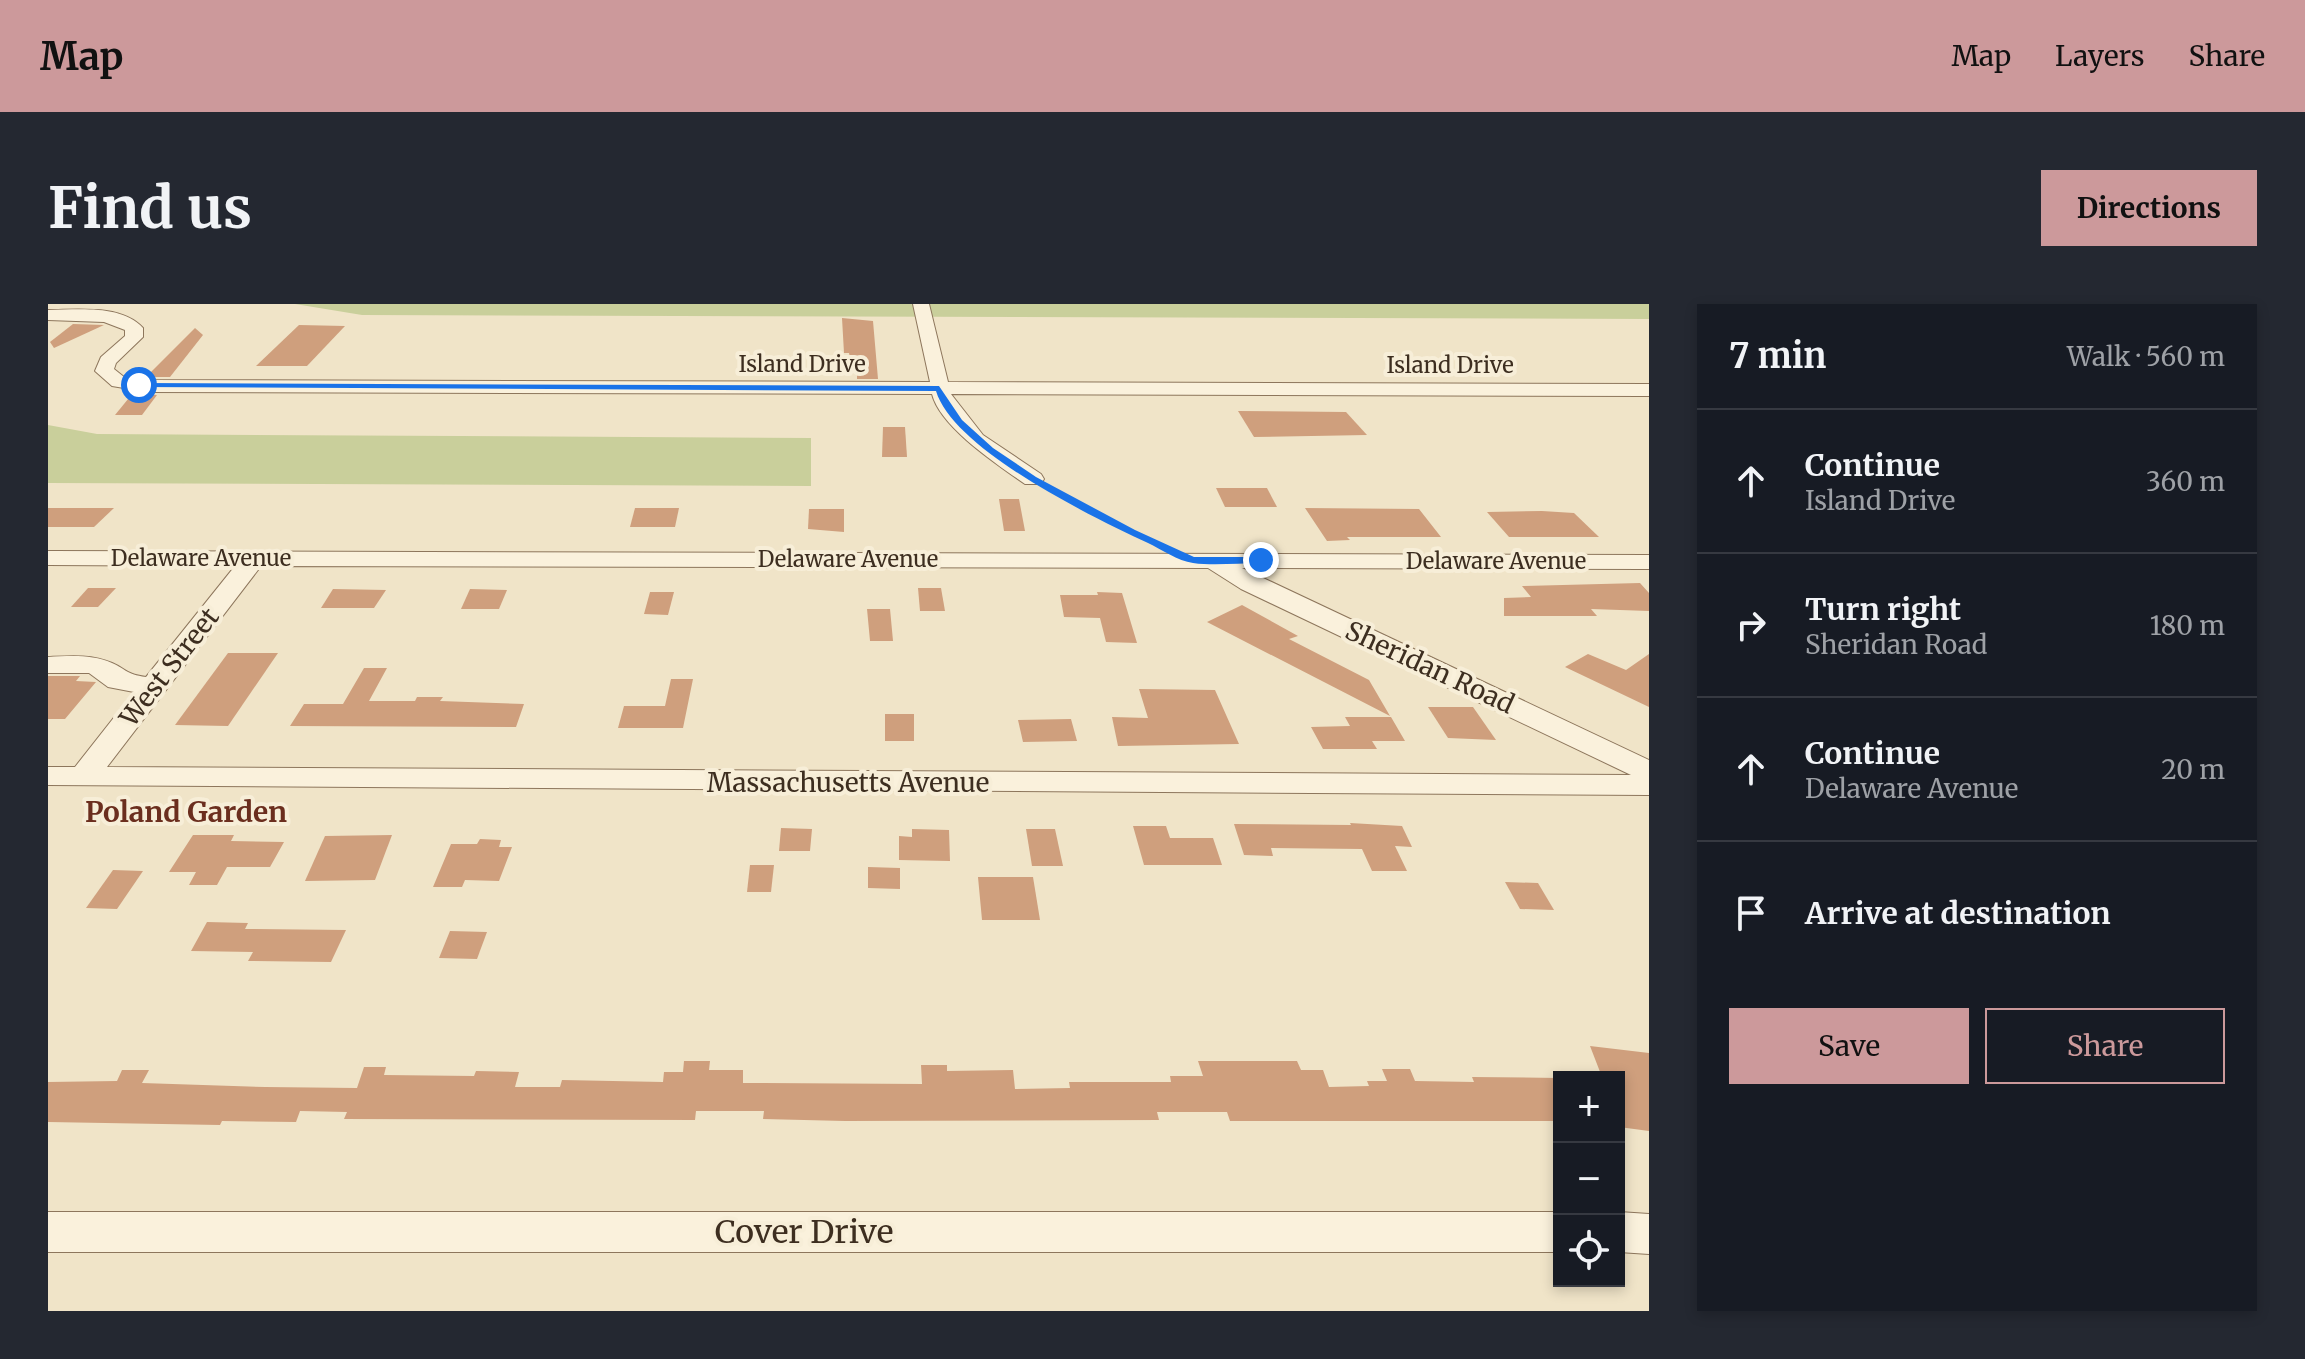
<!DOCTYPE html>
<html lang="en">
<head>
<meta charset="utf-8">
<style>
  body { margin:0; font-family:Merriweather,serif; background:#242831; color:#f1f3f6 }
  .controls { position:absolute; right:24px; bottom:24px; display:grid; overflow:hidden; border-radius:0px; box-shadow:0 4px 12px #0003 }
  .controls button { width:72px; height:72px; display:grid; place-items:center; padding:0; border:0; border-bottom:2px solid #363941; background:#171b24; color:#f1f3f6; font:40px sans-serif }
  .stop { position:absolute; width:24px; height:24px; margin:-18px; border:6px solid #1a73e8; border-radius:50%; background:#fff }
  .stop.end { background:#1a73e8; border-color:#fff; box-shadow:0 2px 8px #0008 }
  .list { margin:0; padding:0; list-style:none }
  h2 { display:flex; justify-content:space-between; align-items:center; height:104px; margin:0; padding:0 32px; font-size:34px }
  h2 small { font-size:26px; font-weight:400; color:#9ea1a6 }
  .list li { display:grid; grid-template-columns:52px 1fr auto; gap:24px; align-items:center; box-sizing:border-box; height:144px; padding:0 32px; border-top:2px solid #363941 }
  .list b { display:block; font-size:30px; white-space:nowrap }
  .list p { margin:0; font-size:26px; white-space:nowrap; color:#9ea1a6 }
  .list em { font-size:26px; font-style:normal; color:#9ea1a6 }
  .actions { display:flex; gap:16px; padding:24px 32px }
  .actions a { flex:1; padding:18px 0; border:2px solid #cc999b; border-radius:0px; text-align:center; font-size:28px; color:#cc999b }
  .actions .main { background:#cc999b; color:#111 }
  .icon { flex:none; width:44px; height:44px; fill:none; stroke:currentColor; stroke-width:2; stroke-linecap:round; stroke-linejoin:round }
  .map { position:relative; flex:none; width:1601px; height:1007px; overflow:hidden; border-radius:0px }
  header { display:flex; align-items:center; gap:48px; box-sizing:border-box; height:112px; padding:0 40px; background:#cc999b; color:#111 }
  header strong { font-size:38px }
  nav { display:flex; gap:44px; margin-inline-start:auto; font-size:28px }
  .intro { display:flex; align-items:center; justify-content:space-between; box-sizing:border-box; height:192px; padding:0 48px }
  h1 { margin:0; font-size:56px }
  .button { padding:20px 36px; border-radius:0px; background:#cc999b; color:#111; font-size:28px; font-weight:700 }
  main { display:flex; gap:48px; padding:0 48px }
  aside { flex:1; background:#171b24; border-radius:0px; box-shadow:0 4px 12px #0003 }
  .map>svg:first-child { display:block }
  .green { fill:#c9cf9b }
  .building { fill:#cf9f7d }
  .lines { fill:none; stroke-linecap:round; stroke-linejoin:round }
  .minor-casing { stroke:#8d765c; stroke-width:2 }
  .path { stroke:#8d765c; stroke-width:3; stroke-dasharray:5 3; stroke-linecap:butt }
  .minor { fill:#faf1dc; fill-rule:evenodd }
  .route { fill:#1a73e8 }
  .labels { text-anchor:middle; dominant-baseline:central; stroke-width:8; stroke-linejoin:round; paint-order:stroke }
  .far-street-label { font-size:22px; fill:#3d2e20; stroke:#f7eed8 }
  .street-label { font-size:26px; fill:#3d2e20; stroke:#f7eed8 }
  .neighbourhood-label { font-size:28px; font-weight:bold; fill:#6b2e1e; stroke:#f7eed8 }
  .near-street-label { font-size:32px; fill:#3d2e20; stroke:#f7eed8 }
</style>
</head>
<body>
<header>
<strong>Map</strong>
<nav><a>Map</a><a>Layers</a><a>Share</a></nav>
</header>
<div class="intro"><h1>Find us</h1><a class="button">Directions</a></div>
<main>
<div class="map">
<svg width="1601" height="1007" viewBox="0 0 1601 1007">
  <rect width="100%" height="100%" fill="#f0e4c8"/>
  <g class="green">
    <polygon points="247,0 1601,0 1601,15 314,11"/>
    <polygon points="0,121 49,130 763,134 763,182 0,179"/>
  </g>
  <g class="building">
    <polygon points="794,14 825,17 830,75 809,75 809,67 805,67 801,49 796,49"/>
    <polygon points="25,20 56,21 6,44 2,38"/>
    <polygon points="251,21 297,22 259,62 208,62"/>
    <polygon points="147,24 155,31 122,73 98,73"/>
    <polygon points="85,89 109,91 94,111 67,111"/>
    <polygon points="1190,107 1298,108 1319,131 1206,133"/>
    <polygon points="835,123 857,123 859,153 834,153"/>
    <polygon points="1168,184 1219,184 1229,203 1177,203"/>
    <polygon points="951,195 971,195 977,227 956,227"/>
    <polygon points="0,204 66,204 46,223 0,223"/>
    <polygon points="587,204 631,204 627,223 582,223"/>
    <polygon points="1257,204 1371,205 1393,233 1299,233 1302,236 1279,237"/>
    <polygon points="761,205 796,205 796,228 760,225"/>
    <polygon points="1494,207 1526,209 1551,233 1461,233 1439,208"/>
    <polygon points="1592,279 1601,289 1601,307 1543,305 1549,312 1456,312 1456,294 1483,293 1474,282"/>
    <polygon points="40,284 68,284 50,303 23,303"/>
    <polygon points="870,284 893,284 897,307 872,307"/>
    <polygon points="285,285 338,286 326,304 273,304"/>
    <polygon points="422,285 459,286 451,305 413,305"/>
    <polygon points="602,288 626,288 620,311 596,310"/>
    <polygon points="1049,288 1074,289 1089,339 1058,338 1052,314 1016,313 1012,291 1050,291"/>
    <polygon points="1194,301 1250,332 1241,335 1321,376 1342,412 1159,318"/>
    <polygon points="819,305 842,305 845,337 822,337"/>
    <polygon points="180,349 230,349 180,422 127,421"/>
    <polygon points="1540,350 1578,366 1601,350 1601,403 1517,363"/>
    <polygon points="316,364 339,364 321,397 367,397 369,393 395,393 392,397 476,400 468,423 242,422 256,400 295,400"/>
    <polygon points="0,372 32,372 28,377 48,378 17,415 0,415"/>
    <polygon points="623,375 645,375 635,424 570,424 576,402 617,402"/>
    <polygon points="1091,385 1167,386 1191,440 1070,442 1064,413 1100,414"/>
    <polygon points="1380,403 1425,403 1448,436 1400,434"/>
    <rect x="837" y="410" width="29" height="27"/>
    <polygon points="1297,413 1343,413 1357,437 1324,437 1329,445 1275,445 1263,423 1302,422"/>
    <polygon points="1023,415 1029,437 975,438 970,416"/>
    <polygon points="1302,519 1354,522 1364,543 1347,542 1359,567 1324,567 1314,545 1223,544 1225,552 1196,551 1186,520 1303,521"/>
    <polygon points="1085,522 1118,522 1122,534 1165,534 1174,561 1096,561"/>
    <polygon points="733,524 764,525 762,547 731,547"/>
    <polygon points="864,525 901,526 902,557 851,556 851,532 864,533"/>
    <polygon points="978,525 1007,525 1015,562 984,562"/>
    <polygon points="145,531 186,531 183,537 236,538 222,563 179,563 169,581 141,581 148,568 121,568"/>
    <polygon points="344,531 327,576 257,577 277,532"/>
    <polygon points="432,535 453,536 451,543 464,543 451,577 417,576 414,583 385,583 403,540 429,540"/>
    <polygon points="702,561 726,561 723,588 699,588"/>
    <polygon points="820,563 852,564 852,585 820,584"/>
    <polygon points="65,566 95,567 69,605 38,604"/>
    <polygon points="930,573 985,573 992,616 934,616"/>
    <polygon points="1457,578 1490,579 1506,606 1472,605"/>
    <polygon points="159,618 200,619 197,625 298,626 283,658 200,657 205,648 143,647"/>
    <polygon points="402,627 439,628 429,655 391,654"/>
    <polygon points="1542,742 1601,749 1601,827 1571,823 1571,773 1554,773"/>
    <polygon points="636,757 662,757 661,766 695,766 695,779 874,780 873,761 899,761 899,767 965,766 967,785 1022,784 1021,778 1123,778 1122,772 1155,772 1150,757 1249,757 1253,766 1275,766 1281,783 1321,782 1319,777 1339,777 1334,765 1362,765 1367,777 1426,778 1424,773 1511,774 1511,817 1182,817 1179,808 1109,808 1111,816 797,817 715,815 716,807 648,807 647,816 296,815 299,808 252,807 248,818 174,817 172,821 0,818 0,778 69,777 74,766 101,766 94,779 217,783 309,784 316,763 338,763 336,771 426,772 428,767 471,768 467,783 512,783 514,776 615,778 616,768 635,768"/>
  </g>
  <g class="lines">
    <g class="minor-casing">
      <g id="minor">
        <path d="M865,0h16l19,78 701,2v12l-698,-2 32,41 58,39 3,5 -3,5h-16c-27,-19 -85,-57 -93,-90l-784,-2 -36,-6 -17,-15 6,-14 24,-21v-6l-21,-8 -56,-2v-10c29,0 73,-6 95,18v9l-27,26 -2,6 10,8 24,3 782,2z"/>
        <path d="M0,247l1601,4v14l-407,-1 407,192v35l-1601,-10v-18h27l59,-75 -26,-5 -19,-14h-41v-16c21,-1 44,-3 64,6 16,7 13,11 34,14l89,-111 -187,-1zM213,262l947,2 33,21 390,186 -1524,-8z"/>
        <rect x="0" y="908" width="1511" height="40"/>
        <polygon points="1571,908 1601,910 1601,950 1571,948"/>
      </g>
    </g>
    <polyline class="path" points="1005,185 1099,236"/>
    <use href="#minor" class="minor"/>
  </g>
  <path class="route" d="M91,79l800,3 23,34 31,28 43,29 99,53 59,27h67l5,3 -5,3c-22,0 -47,3 -68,0 -15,-2 -32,-14 -45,-20 -56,-26 -194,-93 -212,-152l-799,-4z"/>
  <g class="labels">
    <g class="far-street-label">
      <text x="754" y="60">Island Drive</text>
      <text x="1402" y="61">Island Drive</text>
      <text x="153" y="254">Delaware Avenue</text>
      <text x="800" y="255">Delaware Avenue</text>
      <text x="1448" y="257">Delaware Avenue</text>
    </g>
    <g class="street-label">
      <text transform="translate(121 363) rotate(-52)">West Street</text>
      <text transform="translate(1382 363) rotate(25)">Sheridan Road</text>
      <text x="800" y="478">Massachusetts Avenue</text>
    </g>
    <g class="neighbourhood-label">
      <text x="138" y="508">Poland Garden</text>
    </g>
    <g class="near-street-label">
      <text x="756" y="928">Cover Drive</text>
    </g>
  </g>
</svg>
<div class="controls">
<button>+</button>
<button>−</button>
<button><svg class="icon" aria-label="locate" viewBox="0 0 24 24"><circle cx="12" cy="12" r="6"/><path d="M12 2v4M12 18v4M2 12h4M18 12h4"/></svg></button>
</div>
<div class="stop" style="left:91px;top:81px"></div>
<div class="stop end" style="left:1213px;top:256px"></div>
</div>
<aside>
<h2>7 min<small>Walk · 560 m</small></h2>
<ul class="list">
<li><svg class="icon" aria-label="ahead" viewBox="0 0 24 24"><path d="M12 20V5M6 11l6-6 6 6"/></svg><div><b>Continue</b><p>Island Drive</p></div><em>360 m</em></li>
<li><svg class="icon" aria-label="right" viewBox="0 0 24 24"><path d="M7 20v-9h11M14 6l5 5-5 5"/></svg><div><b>Turn right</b><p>Sheridan Road</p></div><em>180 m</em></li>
<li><svg class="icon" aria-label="ahead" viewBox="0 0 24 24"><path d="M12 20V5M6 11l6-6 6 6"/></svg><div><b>Continue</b><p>Delaware Avenue</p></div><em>20 m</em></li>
<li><svg class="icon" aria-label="arrive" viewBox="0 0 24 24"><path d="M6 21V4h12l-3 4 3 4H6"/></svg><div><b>Arrive at destination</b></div></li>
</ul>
<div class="actions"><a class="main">Save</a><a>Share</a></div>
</aside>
</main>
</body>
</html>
